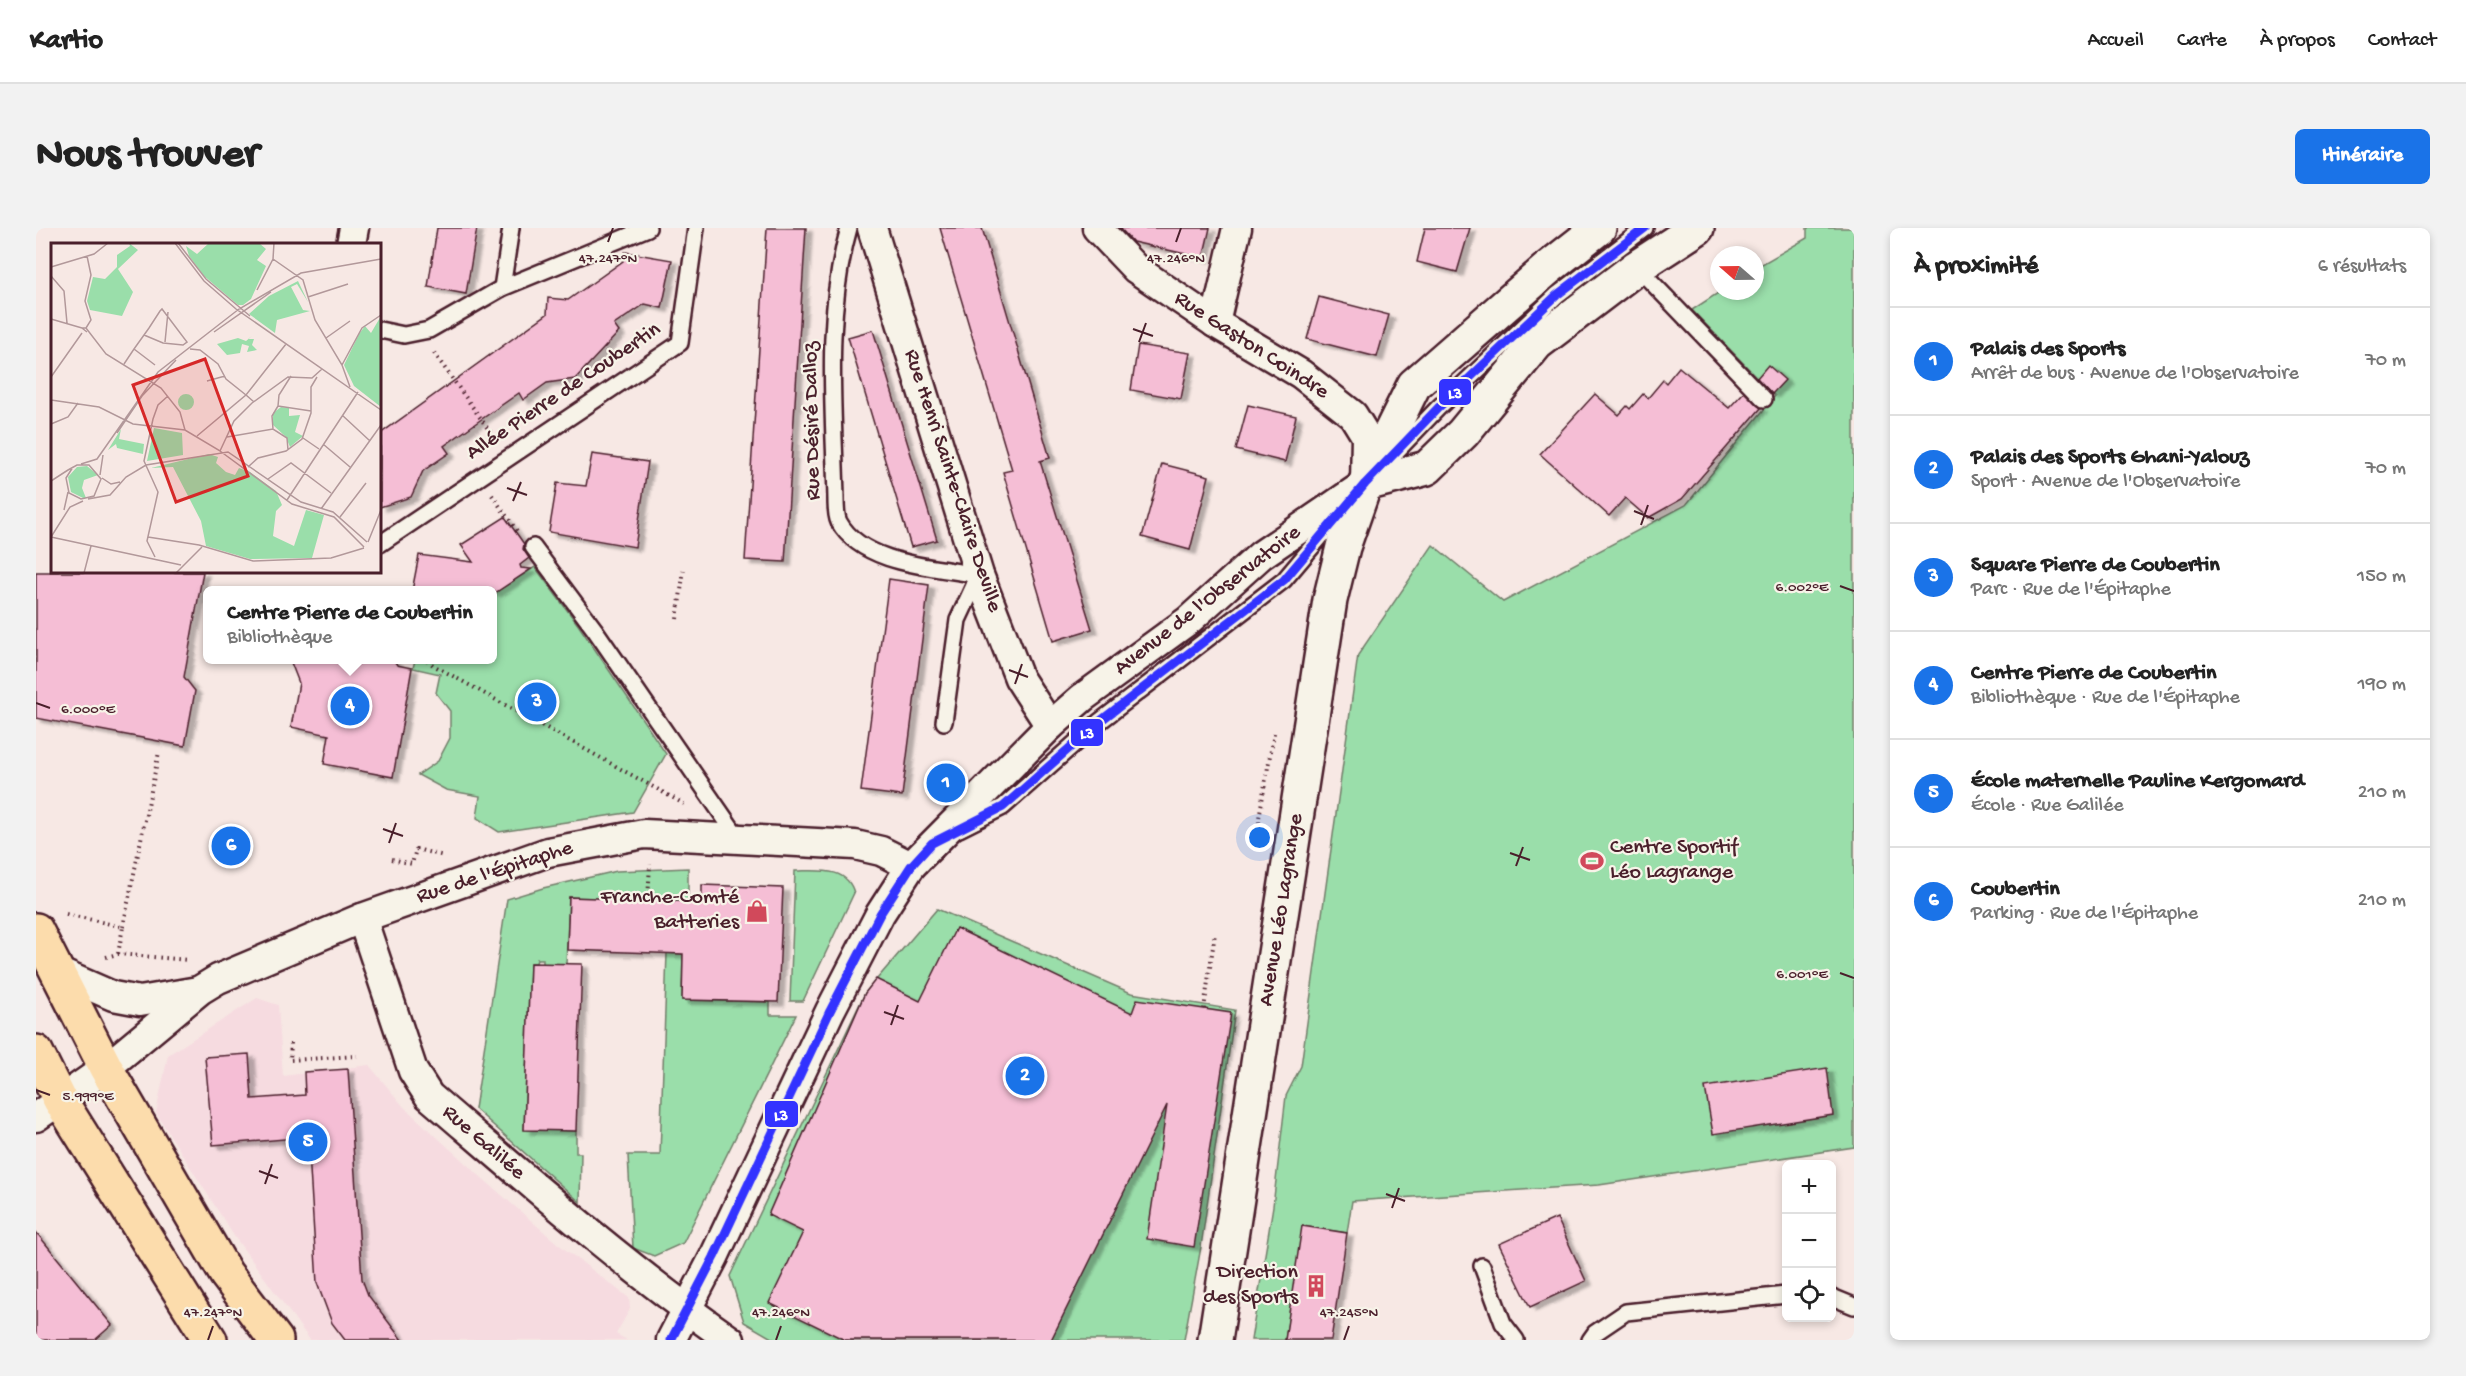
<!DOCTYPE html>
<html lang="fr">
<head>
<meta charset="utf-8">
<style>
  body { margin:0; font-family:"Gochi Hand",sans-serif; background:#f2f2f2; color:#222 }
  .controls { position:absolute; right:18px; bottom:18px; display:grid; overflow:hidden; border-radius:9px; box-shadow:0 3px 9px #0003 }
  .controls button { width:54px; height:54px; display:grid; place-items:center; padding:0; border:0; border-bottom:2px solid #e0e0e0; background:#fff; color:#222; font:30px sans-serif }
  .compass { position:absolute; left:1674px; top:18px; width:54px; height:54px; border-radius:50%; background:#fff; box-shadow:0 3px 9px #0003; rotate:290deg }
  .you { position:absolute; left:1224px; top:610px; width:21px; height:21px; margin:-15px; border:4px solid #fff; border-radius:50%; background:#1a73e8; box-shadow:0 0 0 9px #1a73e833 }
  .badge { display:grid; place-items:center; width:39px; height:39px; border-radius:50%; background:#1a73e8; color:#fff; font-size:20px; font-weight:700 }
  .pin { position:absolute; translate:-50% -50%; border:3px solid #fff; box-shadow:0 2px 6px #0006 }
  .popup { position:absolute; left:167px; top:358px; width:294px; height:78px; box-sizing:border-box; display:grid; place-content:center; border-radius:9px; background:#fff; filter:drop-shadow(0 2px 4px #0005); font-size:20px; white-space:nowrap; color:#767676 }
  .popup b { font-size:22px; color:#222 }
  .popup::after { content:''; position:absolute; left:50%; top:100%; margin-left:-12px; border:12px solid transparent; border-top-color:#fff }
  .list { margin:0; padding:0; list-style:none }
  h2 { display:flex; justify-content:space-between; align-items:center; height:78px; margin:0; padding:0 24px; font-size:26px }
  h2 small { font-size:20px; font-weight:400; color:#767676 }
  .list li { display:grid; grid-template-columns:39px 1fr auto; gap:18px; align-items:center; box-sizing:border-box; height:108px; padding:0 24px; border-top:2px solid #e0e0e0 }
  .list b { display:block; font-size:22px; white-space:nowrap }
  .list p { margin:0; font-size:20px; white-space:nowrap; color:#767676 }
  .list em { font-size:20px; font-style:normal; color:#767676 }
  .icon { flex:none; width:33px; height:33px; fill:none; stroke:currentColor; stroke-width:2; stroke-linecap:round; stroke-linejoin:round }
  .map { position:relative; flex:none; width:1818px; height:1112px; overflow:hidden; border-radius:9px }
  header { display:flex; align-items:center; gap:36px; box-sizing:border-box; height:84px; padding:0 30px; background:#fff; border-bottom:2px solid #e0e0e0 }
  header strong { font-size:28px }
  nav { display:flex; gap:33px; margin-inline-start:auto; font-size:21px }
  .intro { display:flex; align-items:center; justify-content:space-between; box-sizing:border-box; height:144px; padding:0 36px }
  h1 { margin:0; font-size:42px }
  .button { padding:15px 27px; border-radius:9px; background:#1a73e8; color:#fff; font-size:21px; font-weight:700 }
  main { display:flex; gap:36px; padding:0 36px }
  aside { flex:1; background:#fff; border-radius:9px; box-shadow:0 3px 9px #0003 }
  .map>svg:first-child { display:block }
  .built { fill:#f6dbe0 }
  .green { fill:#9adeaa; stroke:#727e6a; stroke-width:1.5 }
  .building { fill:#f5bed5; stroke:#4a1f2b; stroke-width:1.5; filter:url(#shadow) }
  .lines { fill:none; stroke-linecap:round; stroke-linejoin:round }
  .service-casing { stroke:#4a1f2b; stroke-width:20 }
  .minor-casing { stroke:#4a1f2b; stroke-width:33 }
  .secondary-casing { stroke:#4a1f2b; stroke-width:38 }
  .primary-casing { stroke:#4a1f2b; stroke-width:38 }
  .path { stroke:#4a1f2b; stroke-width:4; stroke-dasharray:1.5 4.5; stroke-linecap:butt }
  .service { stroke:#f7f3e8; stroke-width:15 }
  .minor { stroke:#f7f3e8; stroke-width:28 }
  .secondary { stroke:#f7f3e8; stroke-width:33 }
  .primary { stroke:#fcdcac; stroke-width:33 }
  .bus-1-casing { stroke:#f7f3e8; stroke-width:14 }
  .bus-1 { stroke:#33f; stroke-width:9 }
  .ticks { fill:none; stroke:#4a1f2b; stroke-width:2 }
  .labels { text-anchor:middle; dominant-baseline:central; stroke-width:4.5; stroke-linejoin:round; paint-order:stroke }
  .street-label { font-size:22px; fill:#4a1f2b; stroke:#f7f3e8 }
  .poi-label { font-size:22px; fill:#4a1f2b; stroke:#f7f3e8; text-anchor:end }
  .inset-road { fill:none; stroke:#b2989a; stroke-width:1.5 }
  .view { fill:#d62828; fill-opacity:0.15; stroke:#d62828; stroke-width:3 }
  .inset-edge { fill:none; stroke:#4a1f2b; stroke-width:3 }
  .ticks-label { font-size:15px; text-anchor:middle; fill:#4a1f2b; stroke:#f7f3e8; stroke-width:4.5; stroke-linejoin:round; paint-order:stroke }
  .line-badge { stroke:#f7f3e8; stroke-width:2 }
  .badge-label { font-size:16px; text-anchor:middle; font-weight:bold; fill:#fff }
</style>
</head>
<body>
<header>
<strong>Kartio</strong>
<nav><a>Accueil</a><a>Carte</a><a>À propos</a><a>Contact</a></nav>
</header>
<div class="intro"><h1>Nous trouver</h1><a class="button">Itinéraire</a></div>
<main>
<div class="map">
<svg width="1818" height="1112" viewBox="0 0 1818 1112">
  <defs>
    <filter id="shadow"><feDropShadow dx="6" dy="4" stdDeviation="1.5" flood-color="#0004"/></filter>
  </defs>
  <rect width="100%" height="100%" fill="#f7e8e4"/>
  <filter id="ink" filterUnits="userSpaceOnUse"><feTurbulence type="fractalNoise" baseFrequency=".0167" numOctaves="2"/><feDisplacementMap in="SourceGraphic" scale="12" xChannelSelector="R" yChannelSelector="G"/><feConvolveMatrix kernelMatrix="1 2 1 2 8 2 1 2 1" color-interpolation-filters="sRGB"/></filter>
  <g filter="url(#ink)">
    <polygon class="built" points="221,770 242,777 247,848 333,837 368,879 437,942 522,1016 593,1070 594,1081 580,1106 591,1112 274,1112 198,1008 120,885 132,827"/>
    <g class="green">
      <polygon points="1771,0 1818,0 1818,919 1563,957 1316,973 1311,1005 1267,998 1249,1112 1215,1112 1237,978 1250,868 1265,838 1322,427 1397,317 1467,374 1650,277 1739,168 1656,82 1685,63 1719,63 1719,40 1771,10"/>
      <polygon points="499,339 543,398 630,526 597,584 463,604 441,590 444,568 410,562 382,547 402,533 414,510 414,483 400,465 404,446 377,440 379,432 457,432 457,366"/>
      <polygon points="652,640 652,673 533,669 530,736 507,736 507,731 501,731 500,735 494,735 488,901 540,903 540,925 545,925 544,974 439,881 471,671 507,660 581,643"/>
      <path d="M759,643c22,0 52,-5 59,22l-51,108h-13z"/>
      <polygon points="901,681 1095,765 1199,782 1165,1019 1148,1112 739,1112 708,1094 694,1048 829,765"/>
      <polygon points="631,725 647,726 646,772 734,774 734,787 760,787 647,1015 618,1028 597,1020 592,927 624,927"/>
    </g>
    <g class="building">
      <polygon points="401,0 441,0 430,66 392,59"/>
      <polygon points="731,0 770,0 749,334 709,332"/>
      <polygon points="904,0 946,0 1014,230 1004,233 1056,401 1017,413 967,244 976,242"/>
      <polygon points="1084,0 1174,0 1167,30 1097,14"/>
      <polygon points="1389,0 1434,0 1421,44 1381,34"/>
      <polygon points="589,24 636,32 626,80 609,76 578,97 583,104 539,151 511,155 487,172 483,165 440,195 408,218 413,225 387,243 375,269 344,279 344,206 511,86 512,70 532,72 587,33"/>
      <polygon points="1283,69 1353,87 1341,129 1271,111"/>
      <polygon points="837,102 901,312 875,319 812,109"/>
      <polygon points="1102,117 1154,125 1145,171 1095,162"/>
      <polygon points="1732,137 1749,152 1736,166 1721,150"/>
      <polygon points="1643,139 1693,180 1708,164 1725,180 1646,271 1612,290 1589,270 1573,288 1504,226 1559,166 1583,187 1591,178 1594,181 1607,166 1612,170 1627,152 1630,155"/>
      <polygon points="1212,177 1260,188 1249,234 1200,222"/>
      <polygon points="556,226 612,234 599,319 513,304 521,255 550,258"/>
      <polygon points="1126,236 1173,248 1154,322 1106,309"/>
      <polygon points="469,289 488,316 487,321 493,330 484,337 485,340 495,341 459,365 458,363 376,363 383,327 437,334 425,317"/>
      <polygon points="0,344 167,344 148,449 159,463 149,518 0,490"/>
      <polygon points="853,351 893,357 866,568 825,563"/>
      <polygon points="254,432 358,432 361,437 376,440 357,549 288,536 293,507 255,499 263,455"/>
      <polygon points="666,657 747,660 742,774 646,772 647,726 531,722 533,669 666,674"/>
      <polygon points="920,700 1096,785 1101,771 1195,785 1158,1019 1111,1011 1131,877 1015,1112 809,1112 733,1075 767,1004 732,987 829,765 840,751 884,773"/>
      <polygon points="494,735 546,736 540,903 488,902"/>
      <polygon points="213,826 216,871 269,867 268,844 312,841 326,1051 332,1067 366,1112 309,1112 296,1095 281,1055 272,909 177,917 169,829"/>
      <polygon points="1791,840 1797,887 1677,906 1669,859"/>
      <polygon points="1521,990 1550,1053 1494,1079 1463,1016"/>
      <polygon points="1266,998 1311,1005 1295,1112 1249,1112"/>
      <polygon points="0,1004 76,1097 59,1112 0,1112"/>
    </g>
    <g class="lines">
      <g class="service-casing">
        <g id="service">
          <path d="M813,0c-25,88 -15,181 -13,271 0,7 0,17 3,23 24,43 97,45 140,53l-21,45 -14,102"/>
          <polyline points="1601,39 1728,171"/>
          <polyline points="466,60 475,0"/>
          <polyline points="344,102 368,107 393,102 466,60 612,0"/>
          <polyline points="1352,232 1402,180 1521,67 1609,0"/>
          <polyline points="344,316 644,115 660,0"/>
          <polyline points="497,319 559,402 703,611"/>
          <polyline points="923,601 967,579 1063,494 1248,352 1308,281"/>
          <polyline points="1446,1038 1467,1095 1480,1112"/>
          <polyline points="1796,1069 1818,1078"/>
          <polyline points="1554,1112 1559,1105 1590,1084 1750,1067"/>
        </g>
      </g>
      <g class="minor-casing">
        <g id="minor">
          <polyline points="836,0 943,347 983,450 1014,498"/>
          <polyline points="315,16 318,0"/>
          <polyline points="1179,95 1201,0"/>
          <path d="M326,690l51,153 16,25c98,84 195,170 301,244"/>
          <polyline points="22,744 77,768 104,773 162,763"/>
          <polyline points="0,889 70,840 164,762 182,751 326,690 512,624 608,606 819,617 845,623 875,638"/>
          <polyline points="635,1112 678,1029 794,783 844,686 875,638 1014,498 1046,470 1153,392 1225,327 1329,256 1330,208 1317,187 1265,146 1179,95 1100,41 1061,0"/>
        </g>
      </g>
      <g class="secondary-casing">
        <g id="secondary">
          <polyline points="1329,256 1391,240 1427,205 1501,115 1601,39 1661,0"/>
          <polyline points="1179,1112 1294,372 1307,319 1329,256 1378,157 1511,41 1563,0"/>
        </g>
      </g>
      <g class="primary-casing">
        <g id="primary">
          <polyline points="0,702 70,840 190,1046 240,1112"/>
          <polyline points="0,824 24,872 174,1112"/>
        </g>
      </g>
      <g class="path">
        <polyline points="398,125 460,212"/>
        <polyline points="456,267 481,303"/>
        <polyline points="641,391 648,341"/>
        <polyline points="391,432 397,437 648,576"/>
        <polyline points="1223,601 1223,590 1238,505"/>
        <polyline points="356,631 376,636 380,621 408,628"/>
        <polyline points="612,672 614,636"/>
        <polyline points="30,686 87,699 82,726"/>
        <polyline points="87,699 123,524"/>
        <polyline points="70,729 82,726 152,732"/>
        <polyline points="1168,781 1179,705"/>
        <polyline points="255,815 254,832 321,828"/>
      </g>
      <use href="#service" class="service"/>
      <use href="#minor" class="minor"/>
      <use href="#secondary" class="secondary"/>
      <use href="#primary" class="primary"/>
      <g class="bus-1-casing">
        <polyline id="bus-1" points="635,1112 678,1029 794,783 844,686 875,638 896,615 967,579 1063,494 1248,352 1329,256 1402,180 1521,67 1609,0"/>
      </g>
      <use href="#bus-1" class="bus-1"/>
    </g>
  </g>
  <path class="ticks" d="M572,14l5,-14M1140,14l5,-14M1097,101l20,7M1103,114l7,-19M471,260l20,7M477,273l8,-19M1598,283l20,8M1605,297l7,-20M1804,358l14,5M973,442l19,7M979,456l7,-20M0,475l14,5M347,601l20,7M353,615l7,-20M1474,625l20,7M1480,638l7,-19M1804,745l14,5M848,784l20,7M855,797l7,-20M0,862l14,5M223,943l19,7M229,956l7,-20M1350,966l19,7M1356,980l7,-20M172,1112l5,-14M740,1112l5,-14M1308,1112l5,-14"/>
  <defs>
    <g id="stadium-bare" transform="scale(1.8)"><path d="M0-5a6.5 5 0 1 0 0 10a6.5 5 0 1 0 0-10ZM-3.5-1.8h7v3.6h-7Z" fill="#d1495b" stroke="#f7f3e8" stroke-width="2.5" paint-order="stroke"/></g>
    <g id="shop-bare" transform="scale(1.8)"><path d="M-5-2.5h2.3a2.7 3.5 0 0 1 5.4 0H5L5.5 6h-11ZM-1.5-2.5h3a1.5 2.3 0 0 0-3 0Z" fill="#d1495b" stroke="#f7f3e8" stroke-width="2.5" paint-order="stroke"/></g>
    <g id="building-bare" transform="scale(1.8)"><path d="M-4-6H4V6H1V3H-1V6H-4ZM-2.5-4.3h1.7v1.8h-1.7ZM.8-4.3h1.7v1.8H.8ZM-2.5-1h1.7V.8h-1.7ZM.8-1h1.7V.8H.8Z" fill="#d1495b" stroke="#f7f3e8" stroke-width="2.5" paint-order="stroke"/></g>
  </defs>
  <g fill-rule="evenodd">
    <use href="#stadium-bare" x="1556" y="633"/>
    <use href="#shop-bare" x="721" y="683"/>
    <use href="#building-bare" x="1280" y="1058"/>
  </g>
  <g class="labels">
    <g class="street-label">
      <text transform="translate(1215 118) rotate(33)">Rue Gaston Coindre</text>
      <text transform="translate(528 164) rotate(-34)">Allée Pierre de Coubertin</text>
      <text transform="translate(777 193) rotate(-91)">Rue Désiré Dalloz</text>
      <text transform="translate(916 253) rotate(72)">Rue Henri Sainte-Claire Deville</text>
      <text transform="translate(1172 373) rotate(-38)">Avenue de l'Observatoire</text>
      <text transform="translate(459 645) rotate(-18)">Rue de l'Épitaphe</text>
      <text transform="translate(1246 682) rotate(-81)">Avenue Léo Lagrange</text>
      <text transform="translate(447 915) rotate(41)">Rue Galilée</text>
    </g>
    <g class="poi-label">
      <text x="1574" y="620" text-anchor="start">Centre Sportif<tspan x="1574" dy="25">Léo Lagrange</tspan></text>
      <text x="703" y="670">Franche-Comté<tspan x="703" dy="25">Batteries</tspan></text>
      <text x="1262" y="1045">Direction<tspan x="1262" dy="25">des Sports</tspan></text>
    </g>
  </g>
  <g transform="translate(15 15)">
    <rect width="330" height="330" fill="#f7e8e4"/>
    <path d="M78,0l9,7 -20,19 15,23 -11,24 -32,-6 -3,-9 6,-24 12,2 12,-12v-12l13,-9zM158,0h50l7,6 -9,11 9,6 -15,33 -8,6h-5l-34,-29 -15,-20 -3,-10 11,8zM247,38l10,21 -11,-18 -6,3 12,23 7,1 -33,9 -2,13 -26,-19 20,-18zM330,73v91l-27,-21 -10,-21 15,-31 6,-8 6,7zM201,93l-4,3h6l-2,6 5,5 -10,2 2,-6 -7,-2 -2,9 -13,2 -10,-11 21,-6 8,3zM127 159a8 8 0 1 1 16 0a8 8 0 1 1-16 0ZM230,164l8,1v8l11,-1 -5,17 8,4 -13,11 -4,-10 -13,-12v-12zM103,185l28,5 1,22 -36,6zM70,186l-2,10 25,5 -1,10 -26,-6 -1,-4 -8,6zM158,211l9,3 -2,6 10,9 9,3 4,-7 11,4 26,19 6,14 -6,6 -3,25 21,10 12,-36 18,5 -12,43 -62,1 -44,-13 -5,-25 -28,-54 -22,1zM36,223l11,9 -14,5 -2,8 4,10h-3l-12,-6 -3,-15 9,-10z" fill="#9adeaa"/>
    <path class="inset-road" d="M124,0l29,38 32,28 145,101M127,0l28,36 44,37M222,16l30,21 12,40 27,45 8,22M0,24l43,-13 14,-11M0,33l13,15 3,32M206,47l16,-31 1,-16M257,54l40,-13M0,76l31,9M35,85l5,-8 -6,-19 6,-26 -4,-19M36,89l-5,-4h4l20,26 55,34 19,24 5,18M163,89l57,-40M275,95l24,-17M114,99l3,-30M83,106l21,16M139,106l10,1 18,14 8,15 20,16 40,-51M73,121l10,-15 15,-21 11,-17 2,-2 25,33 -4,3 -20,-2 -19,-8M291,122l20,-37 19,-13M0,134l31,-44M156,138l18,-5M0,157l48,7 34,17 52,6 35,21 14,-30 18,-18 36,-26 24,1 10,-9M227,163l1,-11 12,-19M227,163l33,5M291,172l28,26M0,181l17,-7 10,-14M222,186l-1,-13 6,-10M66,190l25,-37 34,-36M146,193l49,-41 8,7M176,194l46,-8 14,9 1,12M252,195l16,11M272,201l27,23M169,208l72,53 42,13 30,30M30,221l16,-5 61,-87 81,-63 62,-36 80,-14M197,224l10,-9 28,-7 16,-12 9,-26v-26l6,-10M49,232l3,-20M51,235l9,6 9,-2M217,236l23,-16 40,30M0,238l17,-11 9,-5h12l12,14 -7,17 -13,3 -12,-6 -3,-15 7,-11M37,256l22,-4 16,-18 20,-12 82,-13 73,50 32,10 34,30M236,257l71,-108M270,266l60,-84M13,267l4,-18M289,274l26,-34M0,294l130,28M0,294l19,-30 13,-6M97,294l51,8 54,16 78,-3 33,-10M317,299l13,-32M104,314l-8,-16 11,-49 -14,-31 9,-42 5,-14 10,-9M33,330l7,-27M125,330l26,-26"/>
    <path class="view" d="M154,116l43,117 -72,26 -43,-117z"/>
    <rect width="330" height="330" class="inset-edge"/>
  </g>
  <g class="ticks-label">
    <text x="572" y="34">47.247°N</text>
    <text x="1140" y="34">47.246°N</text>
    <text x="1766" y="363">6.002°E</text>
    <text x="52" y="485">6.000°E</text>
    <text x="1766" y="750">6.001°E</text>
    <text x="52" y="872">5.999°E</text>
    <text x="177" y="1088">47.247°N</text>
    <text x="745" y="1088">47.246°N</text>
    <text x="1313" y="1088">47.245°N</text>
  </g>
  <g class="line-badge">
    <rect x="1402" y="150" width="34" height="28" rx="6" fill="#33f"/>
    <rect x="1034" y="490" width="34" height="29" rx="6" fill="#33f"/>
    <rect x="728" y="872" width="35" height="28" rx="6" fill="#33f"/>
  </g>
  <g class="badge-label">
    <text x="1419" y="170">L3</text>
    <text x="1051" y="510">L3</text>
    <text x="745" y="892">L3</text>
  </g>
</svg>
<div class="controls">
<button>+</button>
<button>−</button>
<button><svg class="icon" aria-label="locate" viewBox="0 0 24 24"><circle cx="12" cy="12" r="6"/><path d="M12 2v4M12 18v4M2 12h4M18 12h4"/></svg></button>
</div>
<svg class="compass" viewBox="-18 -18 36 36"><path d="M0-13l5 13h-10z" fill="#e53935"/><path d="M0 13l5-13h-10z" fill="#767676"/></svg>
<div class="you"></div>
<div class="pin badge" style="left:910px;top:555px">1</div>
<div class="pin badge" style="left:989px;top:848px">2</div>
<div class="pin badge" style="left:501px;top:474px">3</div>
<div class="pin badge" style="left:314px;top:478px">4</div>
<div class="popup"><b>Centre Pierre de Coubertin</b>Bibliothèque</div>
<div class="pin badge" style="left:272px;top:914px">5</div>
<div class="pin badge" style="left:195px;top:618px">6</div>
</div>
<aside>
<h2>À proximité<small>6 résultats</small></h2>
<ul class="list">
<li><span class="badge">1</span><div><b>Palais des Sports</b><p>Arrêt de bus · Avenue de l'Observatoire</p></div><em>70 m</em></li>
<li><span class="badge">2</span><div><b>Palais des Sports Ghani-Yalouz</b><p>Sport · Avenue de l'Observatoire</p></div><em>70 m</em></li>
<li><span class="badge">3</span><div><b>Square Pierre de Coubertin</b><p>Parc · Rue de l'Épitaphe</p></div><em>150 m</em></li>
<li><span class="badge">4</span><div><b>Centre Pierre de Coubertin</b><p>Bibliothèque · Rue de l'Épitaphe</p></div><em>190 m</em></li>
<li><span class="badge">5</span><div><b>École maternelle Pauline Kergomard</b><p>École · Rue Galilée</p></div><em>210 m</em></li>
<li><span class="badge">6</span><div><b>Coubertin</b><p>Parking · Rue de l'Épitaphe</p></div><em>210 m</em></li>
</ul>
</aside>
</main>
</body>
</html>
